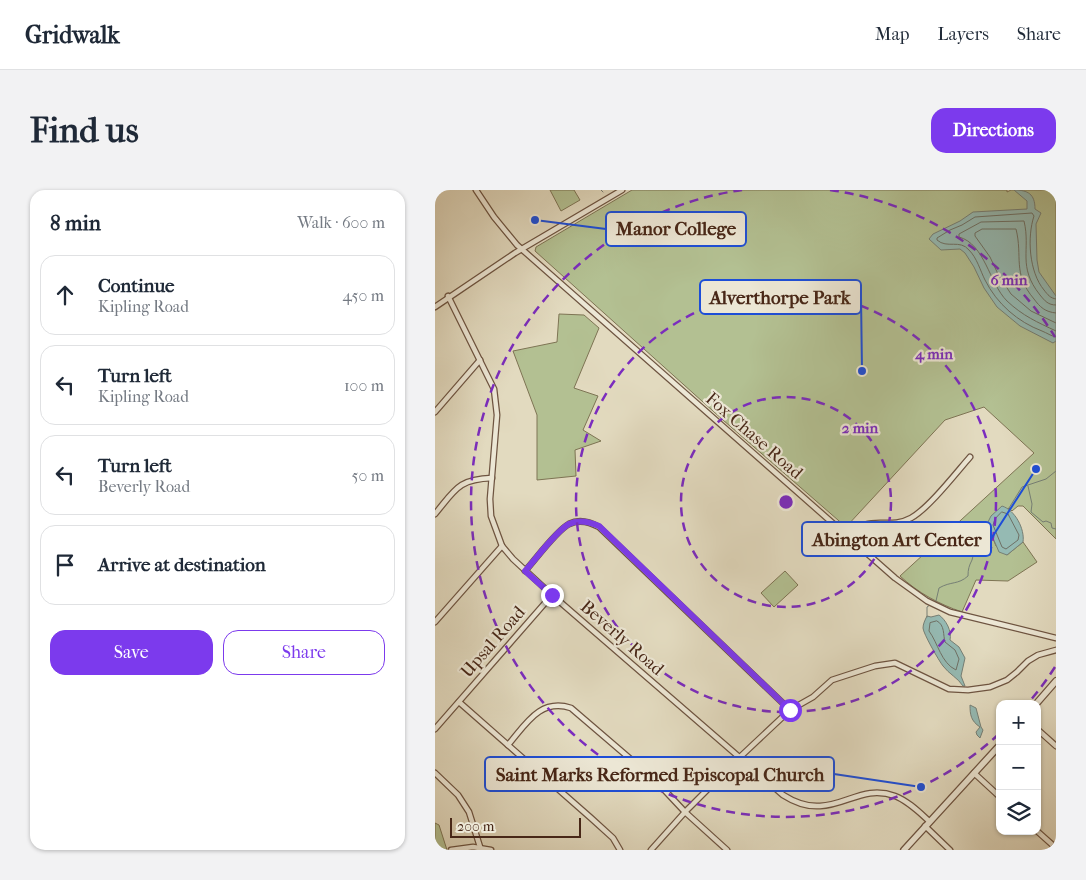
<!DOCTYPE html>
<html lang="en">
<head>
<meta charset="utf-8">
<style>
  body { margin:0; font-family:"IM FELL French Canon",serif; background:#f2f2f3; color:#1f2937 }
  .controls { position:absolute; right:15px; bottom:15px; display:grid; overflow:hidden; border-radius:10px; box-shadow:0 1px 4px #0004 }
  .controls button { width:45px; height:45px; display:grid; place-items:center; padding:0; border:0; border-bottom:1px solid #e0e1e3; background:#fff; color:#1f2937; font:25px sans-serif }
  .scale { position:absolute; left:15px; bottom:12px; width:131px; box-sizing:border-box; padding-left:5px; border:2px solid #482717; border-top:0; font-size:14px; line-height:18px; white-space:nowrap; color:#482717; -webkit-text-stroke:4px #ece7d5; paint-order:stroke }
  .stop { position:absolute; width:15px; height:15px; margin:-11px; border:4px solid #7c3aed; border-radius:50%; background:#fff }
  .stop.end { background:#7c3aed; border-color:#fff; box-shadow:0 1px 5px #0008 }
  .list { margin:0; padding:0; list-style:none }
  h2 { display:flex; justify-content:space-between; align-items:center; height:65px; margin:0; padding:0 20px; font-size:21px }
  h2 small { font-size:16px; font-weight:400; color:#747a83 }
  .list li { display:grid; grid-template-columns:32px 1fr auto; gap:15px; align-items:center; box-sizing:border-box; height:80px; margin:0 10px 10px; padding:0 10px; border:1px solid #e0e1e3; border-radius:15px }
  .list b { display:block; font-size:19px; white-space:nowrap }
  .list p { margin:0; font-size:16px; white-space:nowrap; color:#747a83 }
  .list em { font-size:16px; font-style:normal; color:#747a83 }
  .actions { display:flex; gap:10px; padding:15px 20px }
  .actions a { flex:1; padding:11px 0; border:1px solid #7c3aed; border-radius:15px; text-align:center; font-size:18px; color:#7c3aed }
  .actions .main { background:#7c3aed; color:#fff }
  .icon { flex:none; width:28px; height:28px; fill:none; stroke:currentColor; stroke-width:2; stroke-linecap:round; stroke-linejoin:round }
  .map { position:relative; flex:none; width:621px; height:660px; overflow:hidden; border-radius:15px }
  header { display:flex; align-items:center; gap:30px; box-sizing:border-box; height:70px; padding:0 25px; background:#fff; border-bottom:1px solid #e0e1e3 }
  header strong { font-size:24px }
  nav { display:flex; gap:28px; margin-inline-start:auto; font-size:18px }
  .intro { display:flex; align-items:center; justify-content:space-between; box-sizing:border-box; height:120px; padding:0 30px }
  h1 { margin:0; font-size:35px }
  .button { padding:12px 22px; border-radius:15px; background:#7c3aed; color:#fff; font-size:18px; font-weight:700 }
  main { display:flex; gap:30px; padding:0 30px }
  aside { flex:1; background:#fff; border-radius:15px; box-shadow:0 1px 4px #0004 }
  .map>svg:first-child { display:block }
  .green { fill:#b3c092; stroke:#7e7454 }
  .water { fill:#95bab3; stroke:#767f75 }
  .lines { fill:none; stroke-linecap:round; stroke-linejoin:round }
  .shore { stroke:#6e7065; stroke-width:1 }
  .stream { stroke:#767f75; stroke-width:1 }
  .minor-casing { stroke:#6e5441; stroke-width:7 }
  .tertiary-casing { stroke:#6e5441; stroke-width:8 }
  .minor { stroke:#ece7d5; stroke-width:4.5 }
  .tertiary { stroke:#ece7d5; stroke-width:5.5 }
  .route { stroke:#7c3aed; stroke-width:6 }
  .ring { fill:none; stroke:#7b2cbf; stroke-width:2.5; stroke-dasharray:9 6 }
  .labels { text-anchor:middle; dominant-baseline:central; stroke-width:4.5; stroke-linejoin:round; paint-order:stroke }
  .street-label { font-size:18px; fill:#482717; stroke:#ece7d5 }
  .centre { fill:#7b2cbf; stroke:#ece7d5; stroke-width:2.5 }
  .ring-label { font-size:15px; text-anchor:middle; font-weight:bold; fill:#7b2cbf; stroke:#ece7d5; stroke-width:4.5; stroke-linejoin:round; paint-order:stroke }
  .leader { fill:none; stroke:#1d4ed8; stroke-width:2 }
  .callout-dot { fill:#1d4ed8; stroke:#ece7d5; stroke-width:2 }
  .callout { fill:#ece7d5; stroke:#1d4ed8; stroke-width:2 }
  .callout-label { font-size:19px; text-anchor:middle; font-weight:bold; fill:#482717 }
</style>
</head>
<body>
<header>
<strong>Gridwalk</strong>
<nav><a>Map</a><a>Layers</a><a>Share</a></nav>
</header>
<div class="intro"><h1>Find us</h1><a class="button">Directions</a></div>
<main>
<aside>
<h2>8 min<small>Walk · 600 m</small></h2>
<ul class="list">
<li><svg class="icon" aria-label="ahead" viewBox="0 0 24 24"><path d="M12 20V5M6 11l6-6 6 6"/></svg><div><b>Continue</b><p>Kipling Road</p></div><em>450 m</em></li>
<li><svg class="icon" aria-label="left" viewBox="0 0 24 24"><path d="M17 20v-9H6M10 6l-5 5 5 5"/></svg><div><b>Turn left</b><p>Kipling Road</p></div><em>100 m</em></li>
<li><svg class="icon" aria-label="left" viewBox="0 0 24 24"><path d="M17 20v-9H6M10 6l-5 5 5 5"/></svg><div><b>Turn left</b><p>Beverly Road</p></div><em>50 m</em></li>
<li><svg class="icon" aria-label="arrive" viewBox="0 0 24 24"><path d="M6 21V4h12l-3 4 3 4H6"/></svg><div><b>Arrive at destination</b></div></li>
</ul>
<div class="actions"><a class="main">Save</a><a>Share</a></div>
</aside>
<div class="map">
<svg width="621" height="660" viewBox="0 0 621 660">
  <rect width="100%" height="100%" fill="#e2dabf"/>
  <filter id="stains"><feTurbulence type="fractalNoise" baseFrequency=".004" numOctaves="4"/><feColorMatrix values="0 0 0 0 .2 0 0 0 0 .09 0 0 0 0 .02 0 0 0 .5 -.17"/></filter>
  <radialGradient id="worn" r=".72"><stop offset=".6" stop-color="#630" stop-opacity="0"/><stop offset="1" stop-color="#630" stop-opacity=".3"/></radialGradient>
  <g class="green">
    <polygon points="115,0 139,0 145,10 126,21"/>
    <path d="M197,0h375v2l4,-2h45v349l-33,-33h-5l-6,5 -3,-3 -22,16 9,22 11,9 16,-13 14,20 -29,19 -32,-1 -14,32c-23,-8 -44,-19 -62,-36l134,-123 -50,-46 -39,13 -99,107 -123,-107 -188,-169 1,-4z"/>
    <polygon points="124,124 149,125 164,138 139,198 163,206 148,240 166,251 140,260 141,286 102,290 102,225 78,161 122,152"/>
    <polygon points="350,381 363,395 339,417 326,403"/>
    <polygon points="0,633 4,635 12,660 0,660"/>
  </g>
  <g class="water">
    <path d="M579,0c14,0 21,4 21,19l6,4 -5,11 1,36 2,12 17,24v45l-3,2 -33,-17 -23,-19 -13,-19 -10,-21 -9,-14 -5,-4 -19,1 -12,-11 4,-5 27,-13 13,-9 54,-3v-8z"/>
    <path d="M567,316c13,4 23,23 21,36l-16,13 -8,-3 -12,-28 4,-8z"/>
    <path d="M504,425c7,5 13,16 11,25l9,7 6,11 -4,18 4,10h-2c-5,-8 -14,-12 -20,-20 -4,-5 -20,-33 -20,-38 0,-4 2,-8 4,-12l4,1z"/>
    <path d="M535,515l6,3 5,19 2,3 -3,8 -3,-3 -1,-3 4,-5c-9,-6 -10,-12 -10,-22z"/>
  </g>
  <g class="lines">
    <g class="shore">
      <path d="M621,109c-6,-1 -8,-4 -12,-9 -15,-18 -17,-53 -10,-74l-2,-3 -57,4 -13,8 -12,5 -13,8v2c10,9 23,-1 32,10 8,8 11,20 16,30 12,24 33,42 57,51 5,2 9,5 14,6"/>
      <path d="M621,115c-8,0 -11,-4 -16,-10 -23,-29 -9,-45 -16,-74l-43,1 -22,12v3c26,7 30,46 48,64 16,15 30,21 49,30"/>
      <path d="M621,123c-11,-1 -16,-6 -22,-14 -22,-26 -11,-42 -18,-70h-34l-7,4v3l15,21 8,17 13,20 20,17 25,12"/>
      <polygon points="567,322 573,324 584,345 583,350 571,359 567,357 558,335 560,329"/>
      <path d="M502,431c8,4 6,14 8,21l10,8 4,9 -3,11c-15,-7 -18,-27 -27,-39l1,-8z"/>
    </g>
    <g class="stream">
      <polyline points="166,0 168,2"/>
      <polyline points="593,296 597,314 596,322 608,332 611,331 616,333 617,338 621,339"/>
      <polyline points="574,318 587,297 611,289 621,281"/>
      <path d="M498,413l3,-2 3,-13c12,-7 19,-3 29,-12 0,-7 1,-10 4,-16 5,-16 -6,-23 16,-33"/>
      <polyline points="492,427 492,417 495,415"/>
    </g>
    <g class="minor-casing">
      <g id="minor">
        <polyline points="41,0 59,27 82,55 460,388 492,411 515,422 621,448"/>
        <path d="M13,106l46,93 3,26 -7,84 1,17 11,30 11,13 39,36 231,200c11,7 23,12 37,11 27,-1 45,-21 75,-10 13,5 24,16 34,25"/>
        <polyline points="0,117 80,63 187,0"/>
        <polyline points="0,222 45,170"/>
        <path d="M0,324c20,-24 23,-35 57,-36"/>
        <path d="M412,347c22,-25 40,-6 64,-19 18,-10 45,-45 59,-61"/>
        <path d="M90,381c11,-12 31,-40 44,-47 10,-5 21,-2 30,3l191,183"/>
        <polyline points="0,432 67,356"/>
        <polyline points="24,512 156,628 178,648 185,660"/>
        <polyline points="0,539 117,405"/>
        <polyline points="602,539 621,556"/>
        <path d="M73,555c18,-21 32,-47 63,-37l84,72 30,32 42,38"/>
        <polyline points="0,583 23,605 34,622 46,660"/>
        <polyline points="539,583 565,607"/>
        <polyline points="490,636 515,660"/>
        <polyline points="602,641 621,658"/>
        <polyline points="16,660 38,657 56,660"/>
        <polyline points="216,660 250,622 305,567 355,520 378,507 397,490 440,476 460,473 514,499 533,500 555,497 572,490 582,482 593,471 603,465 621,460"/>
      </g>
    </g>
    <g class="tertiary-casing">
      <g id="tertiary">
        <polyline points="601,514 621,491"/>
        <polyline points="469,660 565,555"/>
      </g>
    </g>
    <use href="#minor" class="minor"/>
    <use href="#tertiary" class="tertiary"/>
  </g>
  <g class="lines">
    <path class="route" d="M117,405l-27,-24c11,-12 31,-40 44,-47 10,-5 21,-2 30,2l191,184"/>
  </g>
  <g class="ring">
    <circle cx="351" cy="312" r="105"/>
    <circle cx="351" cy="312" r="210"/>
    <path d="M620 477A315 315 0 0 1 594 512M564 544A315 315 0 1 1 307 0M395 0A315 315 0 0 1 620 147"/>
  </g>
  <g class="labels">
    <g class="street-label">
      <text transform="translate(319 246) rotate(41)">Fox Chase Road</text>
      <text transform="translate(187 448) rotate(41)">Beverly Road</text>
      <text transform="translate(58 452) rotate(-49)">Upsal Road</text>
    </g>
  </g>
  <circle cx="351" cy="312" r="8" class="centre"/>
  <g class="ring-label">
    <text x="574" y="95">6 min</text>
    <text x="499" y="169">4 min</text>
    <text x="425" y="243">2 min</text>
  </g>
  <path class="leader" d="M100 30L171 39M427 181L426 107M601 279L556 349M486 597L399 584"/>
  <g class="callout-dot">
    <circle cx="100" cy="30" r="5"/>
    <circle cx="427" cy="181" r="5"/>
    <circle cx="601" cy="279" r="5"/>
    <circle cx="486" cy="597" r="5"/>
  </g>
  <g class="callout">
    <rect x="171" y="22" width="140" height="34" rx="5"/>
    <rect x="265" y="90" width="161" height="34" rx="5"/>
    <rect x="367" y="332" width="189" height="34" rx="5"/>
    <rect x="50" y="567" width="349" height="34" rx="5"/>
  </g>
  <g class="callout-label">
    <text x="241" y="45">Manor College</text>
    <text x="345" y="114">Alverthorpe Park</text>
    <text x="462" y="356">Abington Art Center</text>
    <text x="225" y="591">Saint Marks Reformed Episcopal Church</text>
  </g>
  <rect width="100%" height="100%" filter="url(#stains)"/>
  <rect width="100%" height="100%" fill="url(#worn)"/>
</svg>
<div class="controls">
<button>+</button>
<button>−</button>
<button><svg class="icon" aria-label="layers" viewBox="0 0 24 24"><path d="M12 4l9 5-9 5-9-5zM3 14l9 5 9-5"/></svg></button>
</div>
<div class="scale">200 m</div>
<div class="stop" style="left:355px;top:520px"></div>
<div class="stop end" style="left:117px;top:405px"></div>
</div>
</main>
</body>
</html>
